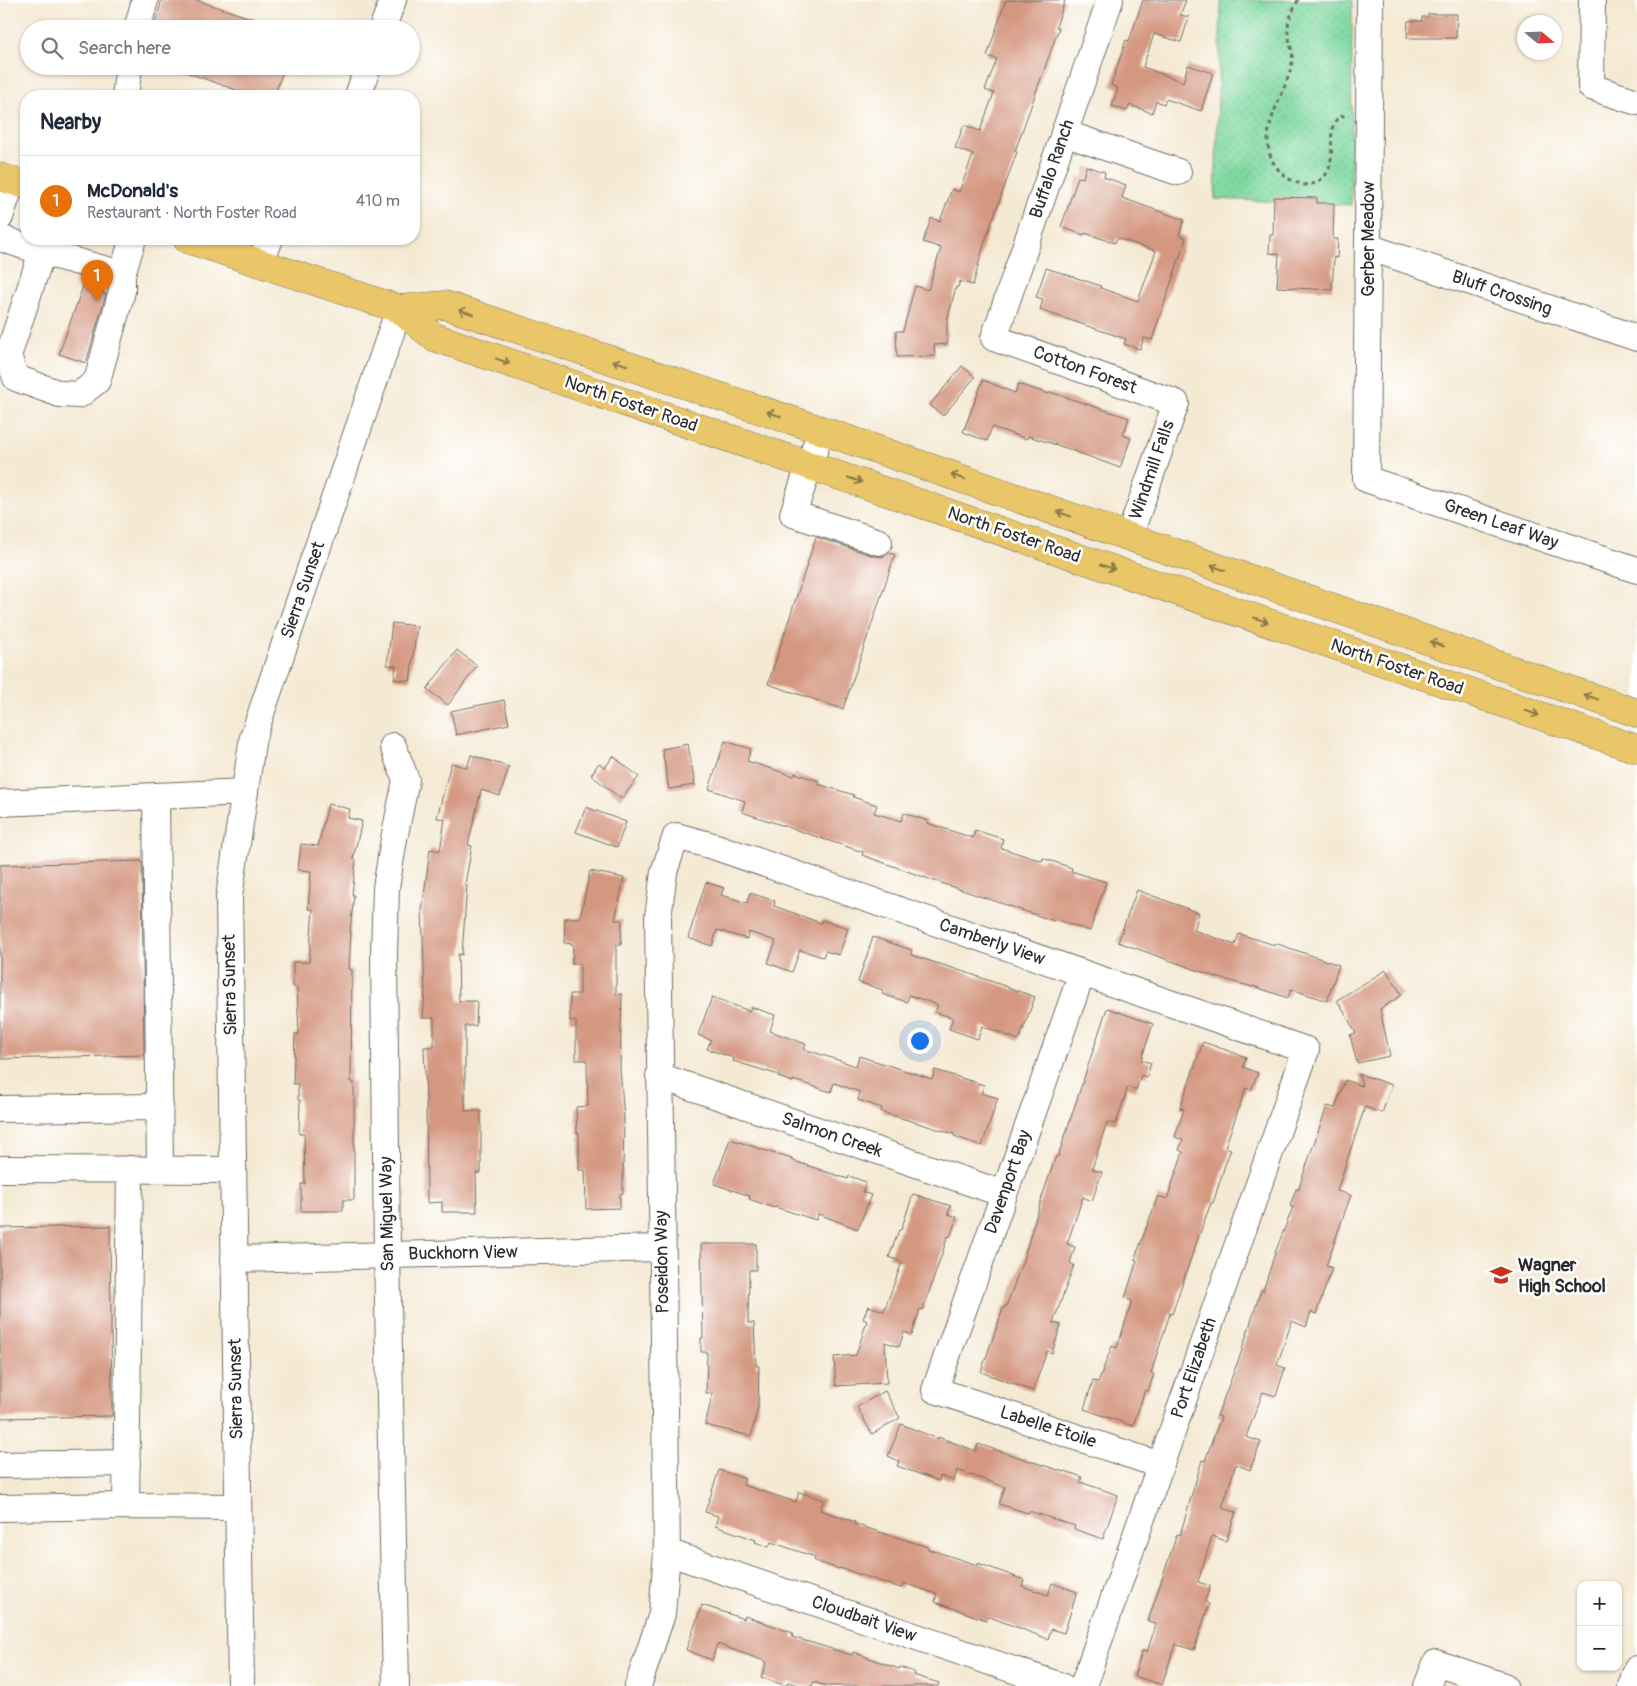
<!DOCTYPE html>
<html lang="en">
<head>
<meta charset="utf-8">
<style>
  body { margin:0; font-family:Pangolin,sans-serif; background:#f2f2f3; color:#1f2937 }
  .controls { position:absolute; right:15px; bottom:15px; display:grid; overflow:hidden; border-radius:10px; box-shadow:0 1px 4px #0004 }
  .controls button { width:45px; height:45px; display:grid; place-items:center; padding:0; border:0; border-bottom:1px solid #e0e1e3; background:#fff; color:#1f2937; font:25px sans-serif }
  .compass { position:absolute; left:1517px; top:15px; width:45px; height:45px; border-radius:50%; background:#fff; box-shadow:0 1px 4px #0004; rotate:109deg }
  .you { position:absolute; left:919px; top:1040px; width:18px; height:18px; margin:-12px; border:4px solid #fff; border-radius:50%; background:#1a73e8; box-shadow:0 0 0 8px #1a73e833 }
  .badge { display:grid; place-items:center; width:32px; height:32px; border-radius:50%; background:#c8321e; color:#fff; font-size:16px; font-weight:700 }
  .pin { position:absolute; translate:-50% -41px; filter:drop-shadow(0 1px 2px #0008) }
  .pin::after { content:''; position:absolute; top:26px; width:18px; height:15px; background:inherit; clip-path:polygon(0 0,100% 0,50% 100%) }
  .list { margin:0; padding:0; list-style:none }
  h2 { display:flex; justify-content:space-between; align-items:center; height:65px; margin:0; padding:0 20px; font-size:21px }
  h2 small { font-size:16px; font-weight:400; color:#747a83 }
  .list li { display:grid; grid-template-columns:32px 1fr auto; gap:15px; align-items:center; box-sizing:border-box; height:90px; padding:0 20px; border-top:1px solid #e0e1e3 }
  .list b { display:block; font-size:19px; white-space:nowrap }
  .list p { margin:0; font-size:16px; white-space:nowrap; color:#747a83 }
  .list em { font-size:16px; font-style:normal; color:#747a83 }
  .icon { flex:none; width:28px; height:28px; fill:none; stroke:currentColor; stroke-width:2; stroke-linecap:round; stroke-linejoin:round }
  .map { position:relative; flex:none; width:1637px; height:1686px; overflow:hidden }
  .search { position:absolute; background:#fff; box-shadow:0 1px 4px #0004; left:20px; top:20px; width:400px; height:55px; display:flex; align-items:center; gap:12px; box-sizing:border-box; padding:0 18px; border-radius:28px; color:#747a83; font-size:19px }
  .panel { position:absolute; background:#fff; box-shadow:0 1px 4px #0004; left:20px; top:90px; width:400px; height:155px; border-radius:20px }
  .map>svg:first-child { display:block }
  .park { fill:url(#park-dots); stroke:#548265 }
  .building { fill:#d49780 }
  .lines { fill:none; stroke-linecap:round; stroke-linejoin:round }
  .minor-casing { stroke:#716e66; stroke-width:28 }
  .major-casing { stroke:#716e66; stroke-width:29 }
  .path { stroke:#716e66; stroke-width:3; stroke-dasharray:4 4; stroke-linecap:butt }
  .minor { stroke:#fff; stroke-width:26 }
  .major { stroke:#e9c769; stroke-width:28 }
  .oneway { stroke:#8a794a }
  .labels { text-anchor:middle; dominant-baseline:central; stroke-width:5; stroke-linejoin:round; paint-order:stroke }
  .street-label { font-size:18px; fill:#2b2b2b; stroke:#fff }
  .poi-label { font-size:18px; font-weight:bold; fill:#2b2b2b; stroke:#fff; text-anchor:start }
</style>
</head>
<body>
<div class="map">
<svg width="1637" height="1686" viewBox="0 0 1637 1686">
  <defs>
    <pattern id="park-dots" width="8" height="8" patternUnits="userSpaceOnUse" patternTransform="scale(1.25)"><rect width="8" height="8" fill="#7ed89f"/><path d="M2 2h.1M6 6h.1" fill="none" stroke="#6dba89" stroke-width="1.8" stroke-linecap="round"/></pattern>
  </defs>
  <rect width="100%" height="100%" fill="#fff"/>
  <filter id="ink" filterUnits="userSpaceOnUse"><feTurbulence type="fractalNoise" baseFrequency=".02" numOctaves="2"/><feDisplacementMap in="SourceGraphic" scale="10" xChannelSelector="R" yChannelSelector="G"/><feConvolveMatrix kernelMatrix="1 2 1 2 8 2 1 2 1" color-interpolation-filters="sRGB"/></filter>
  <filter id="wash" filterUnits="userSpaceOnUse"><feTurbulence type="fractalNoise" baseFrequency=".0096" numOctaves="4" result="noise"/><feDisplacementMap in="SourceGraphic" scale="20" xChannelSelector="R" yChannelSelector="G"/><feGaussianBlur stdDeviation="1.12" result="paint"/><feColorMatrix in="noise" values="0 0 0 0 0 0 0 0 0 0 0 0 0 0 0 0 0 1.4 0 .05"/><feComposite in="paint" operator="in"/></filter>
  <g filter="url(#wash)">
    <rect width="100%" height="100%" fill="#f4e9d3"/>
    <polygon class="park" points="1221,0 1352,0 1351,205 1215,199"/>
    <g id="blocks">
      <g class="building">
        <polygon points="162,0 196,0 275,26 274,29 153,29"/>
        <polygon points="1006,0 1065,0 1056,27 1059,28 1015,151 1017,152 984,244 973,285 960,281 958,287 956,287 947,321 947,344 934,345 935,356 897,357 896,331 903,331 915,286 928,290 941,248 923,242 931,218 940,221 952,189 959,192 973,155 955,148 964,125 980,131 994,93 985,90 997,59 987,56"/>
        <polygon points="1143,0 1186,0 1180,15 1189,17 1181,42 1154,34 1143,67 1183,82 1188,65 1213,73 1201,111 1166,99 1164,104 1156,101 1152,113 1130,105 1127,111 1112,106 1118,88 1111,85 1126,40 1129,41"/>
        <polygon points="1428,14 1457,14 1456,38 1407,38 1408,21 1422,21 1422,17 1428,17"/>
        <polygon points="175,66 285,66 274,96 253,96 174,68"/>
        <polygon points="1086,166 1105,172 1104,177 1126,185 1122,198 1184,220 1179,235 1186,238 1152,340 1144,338 1140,349 1124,344 1126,339 1040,310 1043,299 1036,297 1046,268 1077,278 1101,286 1100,288 1138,301 1156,251 1117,238 1115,243 1085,233 1084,235 1061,227 1078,177 1083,178"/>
        <polygon points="1274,197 1317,198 1317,203 1334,203 1333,239 1338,239 1337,258 1334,257 1332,290 1277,287 1279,254 1269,253 1270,235 1273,235"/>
        <polygon points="83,286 106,294 86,363 59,354"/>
        <polygon points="962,366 975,377 943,416 930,405"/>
        <polygon points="983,380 1015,393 1018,384 1049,394 1050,392 1129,418 1123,435 1131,438 1120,468 1066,448 1028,436 1027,439 992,427 987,441 963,432"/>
        <polygon points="816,537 874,556 882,557 889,553 895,555 843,709 768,684"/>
        <polygon points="392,623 417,626 410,681 394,679 396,666 387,665"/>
        <polygon points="457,650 477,666 448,705 427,689"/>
        <polygon points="504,700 509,724 456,735 451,711"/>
        <polygon points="725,741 751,749 747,761 794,776 795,773 819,781 818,784 854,795 853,797 877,805 874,813 901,821 904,813 928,821 927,823 973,838 975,830 1003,839 1001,848 1042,861 1043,858 1072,868 1071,871 1106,882 1090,931 1055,919 1054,921 932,880 862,855 863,852 742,812 745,801 709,789"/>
        <polygon points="688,744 695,785 669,789 662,749"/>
        <polygon points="471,755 509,767 500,796 481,790 468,845 472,846 465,884 467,885 462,955 458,954 459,1001 477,1001 476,1026 465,1026 465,1111 481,1111 481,1173 476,1173 477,1212 442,1212 442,1202 427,1203 426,1098 424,1047 434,1047 434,1018 423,1018 425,991 422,911 430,849 440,851 445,819 437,818 451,763 467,768"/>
        <polygon points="613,756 639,777 621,799 591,775 599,763 605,768"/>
        <polygon points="328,804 350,809 348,818 362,821 353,859 356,860 352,895 354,895 350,932 351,932 349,969 352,970 351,1082 354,1082 354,1200 343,1200 343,1211 301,1211 301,1184 305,1184 304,1134 299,1134 300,1100 298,1100 298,1084 293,1084 295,1034 299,1034 297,987 293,987 293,962 309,962 313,909 308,909 311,871 298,870 301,844 318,846"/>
        <polygon points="586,807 626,822 617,847 576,832"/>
        <polygon points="142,861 144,1055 0,1059 0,865"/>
        <polygon points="590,871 624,878 615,920 622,920 621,945 616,945 616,994 622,994 620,1068 624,1118 623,1170 623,1193 620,1194 620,1208 586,1209 585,1170 579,1170 579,1133 577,1133 576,1107 588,1106 587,1060 576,1060 576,1021 570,1021 570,994 580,994 580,964 572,964 573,944 564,943 565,918 580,918"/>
        <polygon points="706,882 724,888 721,895 747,903 750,893 775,901 774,906 821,923 822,920 848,928 839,955 825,951 823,957 800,950 792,972 768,963 776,941 749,932 747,939 717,930 712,946 688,938"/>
        <polygon points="1137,890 1199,913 1194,930 1235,945 1239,934 1275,945 1275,943 1339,965 1327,1001 1291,989 1288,998 1253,986 1253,987 1216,977 1118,942"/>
        <polygon points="873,937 912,950 911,955 968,973 1035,997 1019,1040 982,1026 978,1039 949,1029 953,1018 935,1012 938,1005 909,995 907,1002 882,994 883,990 858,982"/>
        <polygon points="1386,970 1402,995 1380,1009 1390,1056 1357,1063 1350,1035 1356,1033 1337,1000"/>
        <polygon points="712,997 749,1011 751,1007 775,1015 770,1031 806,1044 804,1049 856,1066 859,1056 932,1079 935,1070 984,1085 981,1093 998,1098 982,1146 954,1136 954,1134 881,1112 882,1108 858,1100 860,1092 834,1083 831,1092 793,1080 793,1082 778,1077 779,1075 733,1061 734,1058 707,1049 711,1040 698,1035"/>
        <polygon points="1107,1008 1153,1024 1141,1060 1151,1063 1147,1077 1141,1075 1136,1090 1128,1087 1116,1124 1107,1122 1092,1169 1102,1172 1092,1201 1083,1197 1067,1244 1075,1247 1070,1263 1074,1265 1053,1323 1061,1325 1052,1353 1047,1351 1033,1391 981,1372 1004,1306 1006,1307 1023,1260 1043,1194 1056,1156 1058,1157"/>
        <polygon points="1203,1042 1246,1057 1243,1067 1258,1073 1251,1090 1246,1088 1225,1147 1231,1149 1225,1165 1213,1203 1211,1203 1193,1252 1172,1314 1170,1313 1151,1373 1154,1374 1148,1391 1145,1390 1133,1426 1084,1409 1093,1381 1098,1382 1112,1346 1117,1348 1132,1301 1125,1298 1137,1260 1135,1259 1140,1245 1158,1196 1167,1199 1183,1152 1179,1150 1183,1140 1175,1137 1184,1109 1180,1108"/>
        <polygon points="1359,1074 1392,1085 1382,1113 1365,1107 1349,1154 1337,1191 1351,1195 1326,1266 1332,1268 1316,1314 1311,1312 1306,1327 1292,1321 1277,1365 1285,1368 1276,1396 1263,1392 1246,1437 1261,1442 1250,1470 1236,1464 1222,1508 1236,1512 1226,1541 1212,1536 1198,1582 1210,1586 1205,1602 1209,1604 1194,1650 1175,1644 1162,1685 1134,1676 1142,1651 1147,1652 1156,1624 1148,1621 1177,1534 1180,1535 1202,1460 1205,1461 1221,1417 1217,1416 1241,1353 1261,1290 1263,1291 1276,1250 1293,1207 1290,1206 1296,1189 1298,1190 1327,1106 1335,1108 1345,1080 1362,1086"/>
        <polygon points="730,1139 779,1155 779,1154 792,1158 791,1160 848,1179 849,1176 866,1182 862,1192 871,1195 858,1229 818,1214 816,1220 775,1207 774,1208 749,1199 750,1196 714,1184"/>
        <polygon points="913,1194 951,1206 948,1214 957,1217 950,1237 948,1236 923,1310 920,1309 912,1335 904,1332 899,1347 885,1342 887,1383 836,1386 834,1357 856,1355 867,1321 863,1319 868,1306 884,1311 902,1262 889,1257 899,1230 901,1230"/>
        <polygon points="110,1226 112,1416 0,1418 0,1228"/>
        <polygon points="701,1244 756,1244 756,1270 749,1270 748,1323 754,1323 756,1366 759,1366 758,1407 751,1436 705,1425 713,1393 706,1393 707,1352 701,1352 701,1338 703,1338"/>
        <polygon points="885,1391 900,1418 872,1434 857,1407"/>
        <polygon points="901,1424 938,1439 938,1437 976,1451 978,1444 1064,1472 1065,1471 1082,1477 1080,1482 1118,1495 1103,1539 1074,1529 1075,1526 1029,1511 1028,1513 999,1504 1005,1487 957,1470 954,1481 940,1476 939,1481 897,1466 899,1461 888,1456"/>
        <polygon points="719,1470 745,1479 743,1485 796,1502 799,1492 824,1500 820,1510 855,1522 854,1524 928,1547 928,1549 977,1565 978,1563 1024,1580 1022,1586 1048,1595 1052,1583 1077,1592 1064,1633 1051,1629 1048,1639 987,1616 986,1620 935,1602 937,1594 903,1583 901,1588 840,1568 839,1569 814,1561 815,1557 771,1542 769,1547 755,1542 756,1540 715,1526 718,1516 705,1512"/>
        <polygon points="702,1605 744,1619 745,1616 785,1630 793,1633 792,1637 852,1655 853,1652 899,1669 900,1667 914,1672 913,1675 939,1683 938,1686 827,1686 813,1682 812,1686 802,1686 788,1682 786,1686 761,1677 767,1662 717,1644 712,1660 686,1650"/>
      </g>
    </g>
  </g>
  <g filter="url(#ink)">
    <use href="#blocks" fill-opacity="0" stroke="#716e66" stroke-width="1"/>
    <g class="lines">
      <g class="minor-casing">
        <g id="minor">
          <polyline points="1110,0 994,338 1176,403 1129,537"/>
          <polyline points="1370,0 1366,479 1637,570"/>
          <polyline points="1592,0 1591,87 1637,102"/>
          <polyline points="137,29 145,0"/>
          <polyline points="382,29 393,0"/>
          <polyline points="125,96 129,66"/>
          <polyline points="358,96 368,66"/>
          <polyline points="1064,133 1178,172"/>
          <polyline points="0,217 12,181"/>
          <polyline points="0,238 42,252"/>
          <polyline points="1368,247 1637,338"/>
          <polyline points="260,263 270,239"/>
          <polyline points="122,274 42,252 8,356 16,378 60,394 79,395 97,381 122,291 122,274 133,239"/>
          <polyline points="821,430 793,514 879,542"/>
          <polyline points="393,746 406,780 394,839 386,888 384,953 387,1255 396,1686"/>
          <polyline points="156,796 160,1169"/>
          <polyline points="0,803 245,792"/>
          <polyline points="1082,973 935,1390 1160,1465"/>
          <polyline points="659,1076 1004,1194"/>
          <polyline points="0,1109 160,1107"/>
          <polyline points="0,1169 233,1170"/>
          <polyline points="234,1259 662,1248"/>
          <polyline points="0,1465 127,1463"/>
          <polyline points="126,1506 130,1169"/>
          <polyline points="0,1508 126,1506 238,1507"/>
          <polyline points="667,1552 1061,1686"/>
          <polyline points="241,1686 229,897 253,737 399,309"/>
          <polyline points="638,1686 662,1614 667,1552 658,917 664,872 676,836 713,846 1306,1050 1083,1686"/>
          <polyline points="1427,1686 1436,1663 1504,1686"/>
          <polyline points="1631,1686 1637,1669"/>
        </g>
      </g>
      <g class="major-casing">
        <g id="major">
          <polyline points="0,177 26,185"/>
          <polyline points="187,239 399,309 434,337 1637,749"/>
          <polyline points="399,309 445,305 821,430 1637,713"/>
        </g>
      </g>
      <path class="path" d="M1298,0c-5,11 -11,20 -10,32 1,10 6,21 4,31 -6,33 -40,72 -15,105 7,9 17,15 29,17 5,0 10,-2 14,-5 25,-16 -4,-64 29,-65"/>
      <use href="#minor" class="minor"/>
      <use href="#major" class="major"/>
    </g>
    <defs><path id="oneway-shaft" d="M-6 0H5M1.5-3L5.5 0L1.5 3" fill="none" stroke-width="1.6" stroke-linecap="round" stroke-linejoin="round" transform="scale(1.25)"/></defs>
    <g class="oneway">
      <use href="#oneway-shaft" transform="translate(466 312) rotate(-162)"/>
      <use href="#oneway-shaft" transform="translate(503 361) rotate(19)"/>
      <use href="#oneway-shaft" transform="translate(620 363) rotate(-162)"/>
      <use href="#oneway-shaft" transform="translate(774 414) rotate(-161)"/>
      <use href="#oneway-shaft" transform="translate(958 477) rotate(-161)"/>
      <use href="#oneway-shaft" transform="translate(855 480) rotate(19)"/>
      <use href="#oneway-shaft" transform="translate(1064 514) rotate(-161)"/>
      <use href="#oneway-shaft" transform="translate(1108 567) rotate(19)"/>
      <use href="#oneway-shaft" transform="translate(1218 568) rotate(-161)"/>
      <use href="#oneway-shaft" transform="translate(1261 620) rotate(19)"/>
      <use href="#oneway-shaft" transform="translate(1437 644) rotate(-161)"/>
      <use href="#oneway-shaft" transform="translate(1591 697) rotate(-161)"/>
      <use href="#oneway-shaft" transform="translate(1532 713) rotate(19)"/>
    </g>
  </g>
  <defs>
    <g id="school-bare" transform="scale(1.725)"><path d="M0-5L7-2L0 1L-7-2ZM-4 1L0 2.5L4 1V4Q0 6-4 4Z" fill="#c8321e" stroke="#fff" stroke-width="2.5" paint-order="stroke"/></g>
  </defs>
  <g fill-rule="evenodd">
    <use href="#school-bare" x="1501" y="1275"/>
  </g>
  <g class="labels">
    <g class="street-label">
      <text transform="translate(1052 169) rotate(-71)">Buffalo Ranch</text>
      <text transform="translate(1368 239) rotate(-90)">Gerber Meadow</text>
      <text transform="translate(1502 293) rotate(19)">Bluff Crossing</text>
      <text transform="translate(1085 370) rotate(20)">Cotton Forest</text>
      <text transform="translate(631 404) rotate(19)">North Foster Road</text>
      <text transform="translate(1152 470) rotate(-71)">Windmill Falls</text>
      <text transform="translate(1501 524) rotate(19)">Green Leaf Way</text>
      <text transform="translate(1014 535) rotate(19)">North Foster Road</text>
      <text transform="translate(303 590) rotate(-71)">Sierra Sunset</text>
      <text transform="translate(1397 667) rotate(19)">North Foster Road</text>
      <text transform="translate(992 942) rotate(19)">Camberly View</text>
      <text transform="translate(230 985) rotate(-91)">Sierra Sunset</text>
      <text transform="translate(832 1135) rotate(19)">Salmon Creek</text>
      <text transform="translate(1008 1182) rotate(-71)">Davenport Bay</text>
      <text transform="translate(387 1214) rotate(-91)">San Miguel Way</text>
      <text transform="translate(463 1253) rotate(-1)">Buckhorn View</text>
      <text transform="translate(662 1262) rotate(-91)">Poseidon Way</text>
      <text transform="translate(1194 1368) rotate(-71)">Port Elizabeth</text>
      <text transform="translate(236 1389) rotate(-91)">Sierra Sunset</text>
      <text transform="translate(1048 1427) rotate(18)">Labelle Etoile</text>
      <text transform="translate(864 1619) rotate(19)">Cloudbait View</text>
    </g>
    <g class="poi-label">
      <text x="1518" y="1265">Wagner<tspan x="1518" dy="21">High School</tspan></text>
    </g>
  </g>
</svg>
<div class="controls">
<button>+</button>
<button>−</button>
</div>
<svg class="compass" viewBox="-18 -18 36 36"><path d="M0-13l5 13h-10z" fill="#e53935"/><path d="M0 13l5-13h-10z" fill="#747a83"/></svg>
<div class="you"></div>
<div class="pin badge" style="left:97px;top:301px;background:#e8710a">1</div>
<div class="search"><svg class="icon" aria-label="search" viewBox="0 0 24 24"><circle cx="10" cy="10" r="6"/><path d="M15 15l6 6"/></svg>Search here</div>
<section class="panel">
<h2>Nearby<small></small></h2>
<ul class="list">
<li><span class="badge" style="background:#e8710a">1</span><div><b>McDonald's</b><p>Restaurant · North Foster Road</p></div><em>410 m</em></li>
</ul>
</section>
</div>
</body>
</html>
